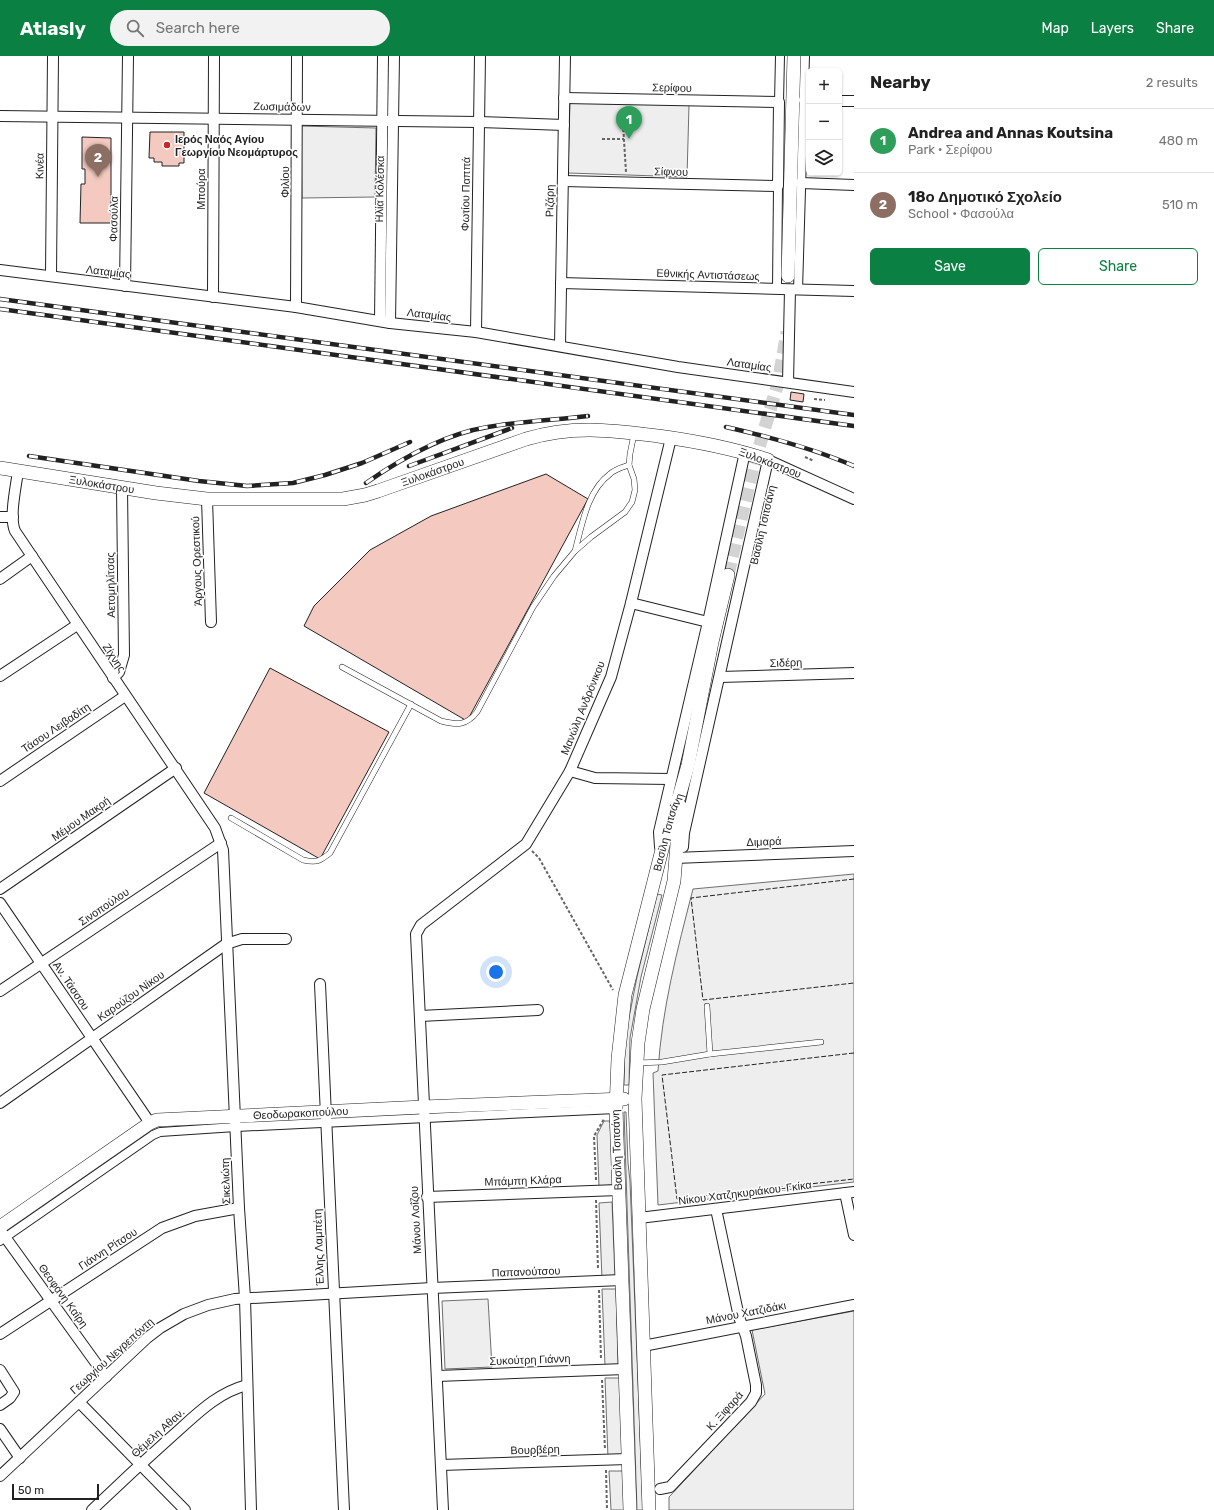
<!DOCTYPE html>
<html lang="en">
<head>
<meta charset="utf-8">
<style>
  body { margin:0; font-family:Rubik,sans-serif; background:#f2f2f2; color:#222 }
  .controls { position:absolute; right:12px; top:12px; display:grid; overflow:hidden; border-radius:6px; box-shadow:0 1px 3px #0004 }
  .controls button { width:36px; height:36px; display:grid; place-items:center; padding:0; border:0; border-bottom:1px solid #e0e0e0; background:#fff; color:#222; font:20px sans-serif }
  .scale { position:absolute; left:12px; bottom:10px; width:87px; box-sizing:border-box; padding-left:4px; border:2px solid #222; border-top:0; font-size:11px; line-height:14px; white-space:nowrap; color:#222; -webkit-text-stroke:3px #fff; paint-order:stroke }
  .you { position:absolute; left:496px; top:916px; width:14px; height:14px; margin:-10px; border:3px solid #fff; border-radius:50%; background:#1a73e8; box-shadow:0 0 0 6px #1a73e833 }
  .badge { display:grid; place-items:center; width:26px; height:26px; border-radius:50%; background:#0b8043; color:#fff; font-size:13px; font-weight:700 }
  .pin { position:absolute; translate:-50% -33px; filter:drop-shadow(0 1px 2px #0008) }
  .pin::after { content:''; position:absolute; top:21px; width:14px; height:12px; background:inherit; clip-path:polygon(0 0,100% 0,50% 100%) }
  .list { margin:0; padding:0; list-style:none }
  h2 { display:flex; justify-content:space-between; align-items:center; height:52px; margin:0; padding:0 16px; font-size:17px }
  h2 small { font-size:13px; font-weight:400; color:#767676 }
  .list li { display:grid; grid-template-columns:26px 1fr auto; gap:12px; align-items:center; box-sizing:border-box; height:64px; padding:0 16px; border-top:1px solid #e0e0e0 }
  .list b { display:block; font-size:15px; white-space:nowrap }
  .list p { margin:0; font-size:13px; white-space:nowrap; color:#767676 }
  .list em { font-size:13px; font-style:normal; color:#767676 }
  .actions { display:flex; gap:8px; padding:12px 16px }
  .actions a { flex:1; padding:9px 0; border:1px solid #0b8043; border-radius:6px; text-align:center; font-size:14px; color:#0b8043 }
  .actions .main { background:#0b8043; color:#fff }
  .icon { flex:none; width:22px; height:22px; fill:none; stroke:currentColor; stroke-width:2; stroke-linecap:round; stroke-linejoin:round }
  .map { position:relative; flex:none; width:854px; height:1454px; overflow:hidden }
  header { display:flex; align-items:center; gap:24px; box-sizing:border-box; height:56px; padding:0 20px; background:#0b8043; color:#fff }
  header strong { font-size:19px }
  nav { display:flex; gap:22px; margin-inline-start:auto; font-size:14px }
  .search { width:280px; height:36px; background:#f2f2f2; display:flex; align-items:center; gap:10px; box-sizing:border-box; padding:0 14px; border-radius:22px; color:#767676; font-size:15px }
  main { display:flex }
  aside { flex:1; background:#fff }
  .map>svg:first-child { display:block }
  .green { fill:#eee; stroke:#6f6f6f }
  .building { fill:#f3c9c0; stroke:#222 }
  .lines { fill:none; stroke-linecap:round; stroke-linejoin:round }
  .tertiary-tunnel { stroke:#d3d3d3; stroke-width:13; stroke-dasharray:13 6; stroke-linecap:butt }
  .service-casing { stroke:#222; stroke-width:6 }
  .pedestrian-casing { stroke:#222; stroke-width:10 }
  .minor-casing { stroke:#222; stroke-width:12 }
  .tertiary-casing { stroke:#222; stroke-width:14 }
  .path { stroke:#646464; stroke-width:2; stroke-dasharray:3 2; stroke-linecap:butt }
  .service { stroke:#fff; stroke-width:5 }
  .pedestrian { stroke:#fff; stroke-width:8 }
  .minor { stroke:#fff; stroke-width:10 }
  .tertiary { stroke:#fff; stroke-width:13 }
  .rail-casing { stroke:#222; stroke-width:4.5 }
  .rail { stroke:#fff; stroke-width:3; stroke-dasharray:9; stroke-linecap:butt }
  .fence { stroke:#222; stroke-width:1; stroke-dasharray:5 2; stroke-linecap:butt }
  .poi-dot { fill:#c62828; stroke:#fff; stroke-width:1.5 }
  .labels { text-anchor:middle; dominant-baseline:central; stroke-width:3; stroke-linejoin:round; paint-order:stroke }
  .street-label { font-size:11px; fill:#222; stroke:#fff }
  .poi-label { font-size:11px; font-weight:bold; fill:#222; stroke:#fff; text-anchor:start }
</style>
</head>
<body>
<header>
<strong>Atlasly</strong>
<div class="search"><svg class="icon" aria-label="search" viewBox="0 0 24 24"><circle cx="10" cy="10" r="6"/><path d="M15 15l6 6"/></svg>Search here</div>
<nav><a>Map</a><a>Layers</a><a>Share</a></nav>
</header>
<main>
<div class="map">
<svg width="854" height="1454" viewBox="0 0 854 1454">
  <rect width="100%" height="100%" fill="#fff"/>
  <g class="green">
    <polygon points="570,46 689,49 687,121 568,117"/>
    <polygon points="301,70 376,72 375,141 302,142"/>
    <path d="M854,818v308l-196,23 -5,-132 5,-2c4,-63 19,-120 35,-182z"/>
    <polygon points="657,838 662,839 641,921 630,982 629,1029 624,1029 625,982 637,921"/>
    <polygon points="624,1056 626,1056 628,1107 630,1125 643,1454 637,1454"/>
    <polygon points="604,1065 610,1065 613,1129 599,1130 597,1079"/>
    <polygon points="612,1146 615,1223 602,1223 599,1147"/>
    <polygon points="602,1233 616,1233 618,1309 605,1310"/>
    <polygon points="488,1243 492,1311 445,1313 442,1245"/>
    <polygon points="854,1255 854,1454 669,1454 669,1441 765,1338 752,1274"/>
    <polygon points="605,1322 620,1322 622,1402 608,1402"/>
    <polygon points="609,1415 623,1415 624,1454 611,1454"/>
  </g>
  <g class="building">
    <polygon points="150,76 184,76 184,107 179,107 179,110 162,110 162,106 154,106 154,102 149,102"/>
    <polygon points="82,81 111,82 111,167 80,167 81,128 85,128 85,113 82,113"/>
    <polygon points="791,336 804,338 803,346 790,344"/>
    <polygon points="546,418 588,443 467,665 304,570 314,550 370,494 431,460"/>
    <polygon points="270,612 389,676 320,803 204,737"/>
  </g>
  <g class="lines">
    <polyline class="tertiary-tunnel" points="728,519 753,412 778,327 787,276"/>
    <g class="service-casing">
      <g id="service">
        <path d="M575,495c7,-26 12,-60 35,-77 5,-5 13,-7 19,-9"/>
        <path d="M342,611l99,54c16,4 25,5 36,-9l56,-105 21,-31 21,-25 16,-14 34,-25 7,-10 3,-12 -1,-11 -5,-14 1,-11 4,-20"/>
        <path d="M231,762l72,42c14,3 17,1 27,-7l81,-149"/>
        <polyline points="707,950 710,998"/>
        <polyline points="638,1007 662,1006 710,998 821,986"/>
      </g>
    </g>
    <g class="pedestrian-casing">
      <g id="pedestrian">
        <polyline points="779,46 780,0"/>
        <polyline points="777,233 778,130"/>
        <polyline points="798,234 805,0"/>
        <polyline points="0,1185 153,1079 160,1076 236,1071 616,1053"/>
      </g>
    </g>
    <g class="minor-casing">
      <g id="minor">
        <polyline points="804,44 809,44"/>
        <polyline points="839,45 854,45"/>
        <polyline points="0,60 479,66 564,69"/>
        <polyline points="563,125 778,130 779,46 564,42"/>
        <polyline points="801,127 854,129"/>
        <polyline points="0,214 296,251 390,267 476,276 678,311 854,336"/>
        <polyline points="51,220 53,0"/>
        <polyline points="561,227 854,235"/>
        <polyline points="125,230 128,0"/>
        <polyline points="213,241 214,0"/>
        <polyline points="296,251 297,0"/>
        <polyline points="380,265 383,0"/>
        <polyline points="390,267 394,0"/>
        <polyline points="476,276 480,0"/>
        <polyline points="560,290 565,0"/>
        <polyline points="788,326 790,234"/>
        <path d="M18,415c-2,16 -9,46 -3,60l200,297 8,22 16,358 6,90 6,212"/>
        <polyline points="207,443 211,566"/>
        <polyline points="0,461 13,461"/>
        <polyline points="0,523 32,500"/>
        <polyline points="631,547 708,566"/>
        <polyline points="0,620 77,569"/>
        <polyline points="720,621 854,617"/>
        <polyline points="113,622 119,616 124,599 122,432"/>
        <polyline points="570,715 595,722 671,723"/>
        <polyline points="0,725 125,640"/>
        <polyline points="660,791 659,776 708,566 745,396"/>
        <polyline points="683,791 684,777 768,404 854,443"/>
        <polyline points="675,802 854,795"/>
        <polyline points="0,833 176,712"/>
        <polyline points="0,847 150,1067"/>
        <polyline points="320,928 344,1454"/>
        <polyline points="0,935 221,787"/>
        <polyline points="420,960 538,954"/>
        <polyline points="0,1047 226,888 242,883 286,883"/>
        <polyline points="845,1137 854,1179"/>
        <polyline points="427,1141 619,1134"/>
        <polyline points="639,1162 854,1136"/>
        <polyline points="0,1174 106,1321"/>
        <polyline points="0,1278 162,1172 195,1160 239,1152"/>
        <polyline points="643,1290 854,1249"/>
        <polyline points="0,1314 14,1336 10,1342 0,1349"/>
        <polyline points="437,1320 625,1313"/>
        <polyline points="79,1346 185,1454"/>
        <polyline points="0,1373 20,1402"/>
        <polyline points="441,1409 628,1403"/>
        <polyline points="0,1420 147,1282 160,1272 184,1258 208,1249 235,1243 432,1232 622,1224"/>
        <polyline points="660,1433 670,1431 751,1346 756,1337 756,1329 746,1280 739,1261 716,1153"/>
        <path d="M92,1454c26,-25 52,-49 79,-73 24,-21 45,-44 76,-52"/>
        <polyline points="443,1454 416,878 421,869 526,788 570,715 611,621 631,547 671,382"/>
      </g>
    </g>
    <g class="tertiary-casing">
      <g id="tertiary">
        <polyline points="788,220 794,0"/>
        <path id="s1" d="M0,412l156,25 51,6h136l22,-4 13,-4 148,-52c47,-14 84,-9 132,-3 37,5 74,12 110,24"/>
        <path id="s2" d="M0,1171l150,-104 7,-3 266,-13 201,-8"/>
        <path id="s3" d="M630,1454l-14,-401 2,-50 7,-64 43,-169 5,-18 6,-11 9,-32 24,-123 16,-67"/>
        <polyline points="649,1454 635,1043 638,987 643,953 674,825 680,750"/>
      </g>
    </g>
    <g class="path">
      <polyline points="622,53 626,116"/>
      <polyline points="602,83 624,83"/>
      <polyline points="814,343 825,344"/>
      <polyline points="805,401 814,405"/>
      <polyline points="532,795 539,802 613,934"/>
      <polyline points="596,1124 594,1080 604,1063"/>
      <polyline points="596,1144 598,1214"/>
      <polyline points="599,1234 601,1304"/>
      <polyline points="602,1324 605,1394"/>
      <polyline points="606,1414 607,1454"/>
    </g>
    <use href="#service" class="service"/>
    <use href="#pedestrian" class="pedestrian"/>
    <use href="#minor" class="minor"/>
    <use href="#tertiary" class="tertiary"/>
    <g class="rail-casing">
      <g id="rail">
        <polyline points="0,243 854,359"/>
        <polyline points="0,253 854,370"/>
        <path d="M726,371c44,10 86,21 128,39"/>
        <polyline points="29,400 199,425 247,430 293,427 325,419 362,407 410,386"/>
        <polyline points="409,410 512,372"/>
        <path d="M366,427c36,-25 78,-49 122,-56 33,-6 67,-7 100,-11"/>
      </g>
    </g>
    <use href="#rail" class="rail"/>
    <g class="fence">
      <polyline points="854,823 691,842 703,944 854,927"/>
      <polyline points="854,997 662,1019 677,1143 854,1123"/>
    </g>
  </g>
  <circle class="poi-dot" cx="167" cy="89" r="4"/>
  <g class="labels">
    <g class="street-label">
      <text transform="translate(672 32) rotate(1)">Σερίφου</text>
      <text transform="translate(282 51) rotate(1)">Ζωσιμάδων</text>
      <text transform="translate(40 110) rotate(-89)">Κινέα</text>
      <text transform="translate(671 116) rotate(1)">Σίφνου</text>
      <text transform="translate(285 126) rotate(-90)">Φιλίου</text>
      <text transform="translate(201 133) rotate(-90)">Μπούρα</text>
      <text transform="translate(380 133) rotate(-89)">Ηλία Κολέσκα</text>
      <text transform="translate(466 138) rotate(-89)">Φωτίου Παππά</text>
      <text transform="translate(550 145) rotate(-89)">Ριζάρη</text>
      <text transform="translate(114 163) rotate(-89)">Φασούλα</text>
      <text transform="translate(108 216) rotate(7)">Λαταμίας</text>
      <text transform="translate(708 219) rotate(2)">Εθνικής Αντιστάσεως</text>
      <text transform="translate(429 259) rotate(7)">Λαταμίας</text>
      <text transform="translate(749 309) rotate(8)">Λαταμίας</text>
      <text transform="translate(770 407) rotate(21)">Ξυλοκάστρου</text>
      <text stroke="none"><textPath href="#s1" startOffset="439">Ξυλοκάστρου</textPath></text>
      <text stroke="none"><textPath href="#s1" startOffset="103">Ξυλοκάστρου</textPath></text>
      <text transform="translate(763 469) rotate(-77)">Βασίλη Τσιτσάνη</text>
      <text transform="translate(197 505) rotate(-92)">Άργους Ορεστικού</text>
      <text transform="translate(111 529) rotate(-91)">Αετομηλίτσας</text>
      <text transform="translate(114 602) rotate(56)">Ζίχνης</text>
      <text transform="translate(786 607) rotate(-2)">Σιδέρη</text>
      <text transform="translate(583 652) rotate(-68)">Μανώλη Ανδρόνικου</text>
      <text transform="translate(56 672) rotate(-34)">Τάσου Λειβαδίτη</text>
      <text transform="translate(81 763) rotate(-35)">Μέμου Μακρή</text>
      <text stroke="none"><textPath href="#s3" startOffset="684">Βασίλη Τσιτσάνη</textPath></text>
      <text transform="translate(764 786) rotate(-2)">Διμαρά</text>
      <text transform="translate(104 851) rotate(-34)">Σινοπούλου</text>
      <text transform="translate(71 930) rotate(56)">Αν. Τάσσου</text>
      <text transform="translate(131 940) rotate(-35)">Καρούζου Νίκου</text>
      <text stroke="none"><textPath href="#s2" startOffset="334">Θεοδωρακοπούλου</textPath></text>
      <text transform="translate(617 1094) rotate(-92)">Βασίλη Τσιτσάνη</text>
      <text transform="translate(226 1125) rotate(-92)">Σικελιώτη</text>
      <text transform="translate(523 1125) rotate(-2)">Μπάμπη Κλάρα</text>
      <text transform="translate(745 1137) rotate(-7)">Νίκου Χατζηκυριάκου-Γκίκα</text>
      <text transform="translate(416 1164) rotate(-93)">Μάνου Λοΐζου</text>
      <text transform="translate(319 1191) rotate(-92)">Έλλης Λαμπέτη</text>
      <text transform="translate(108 1193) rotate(-33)">Γιάννη Ρίτσου</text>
      <text transform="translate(526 1216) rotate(-2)">Παπανούτσου</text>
      <text transform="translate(63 1240) rotate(54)">Θεοφάνη Καΐρη</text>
      <text transform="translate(746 1257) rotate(-11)">Μάνου Χατζιδάκι</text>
      <text transform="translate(112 1300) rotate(-42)">Γεωργίου Νεγρεπόντη</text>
      <text transform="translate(530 1304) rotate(-2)">Συκούτρη Γιάννη</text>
      <text transform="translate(725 1355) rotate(-48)">Κ. Ξιφαρά</text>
      <text transform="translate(158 1377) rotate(-42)">Θέμελη Αθαν.</text>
      <text transform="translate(535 1394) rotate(-2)">Βουρβέρη</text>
    </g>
    <g class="poi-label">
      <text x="175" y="83">Ιερός Ναός Αγίου<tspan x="175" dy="13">Γεωργίου Νεομάρτυρος</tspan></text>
    </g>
  </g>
</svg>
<div class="controls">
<button>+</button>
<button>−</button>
<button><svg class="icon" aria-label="layers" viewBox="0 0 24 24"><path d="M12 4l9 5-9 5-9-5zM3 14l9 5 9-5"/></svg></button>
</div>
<div class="scale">50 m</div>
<div class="you"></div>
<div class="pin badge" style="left:629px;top:83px;background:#2e9e5b">1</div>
<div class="pin badge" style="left:98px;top:121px;background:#8d6e63">2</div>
</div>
<aside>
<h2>Nearby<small>2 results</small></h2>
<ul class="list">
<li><span class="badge" style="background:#2e9e5b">1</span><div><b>Andrea and Annas Koutsina</b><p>Park · Σερίφου</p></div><em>480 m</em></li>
<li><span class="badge" style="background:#8d6e63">2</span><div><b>18ο Δημοτικό Σχολείο</b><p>School · Φασούλα</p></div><em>510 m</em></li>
</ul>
<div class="actions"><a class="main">Save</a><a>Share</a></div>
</aside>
</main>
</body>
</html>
